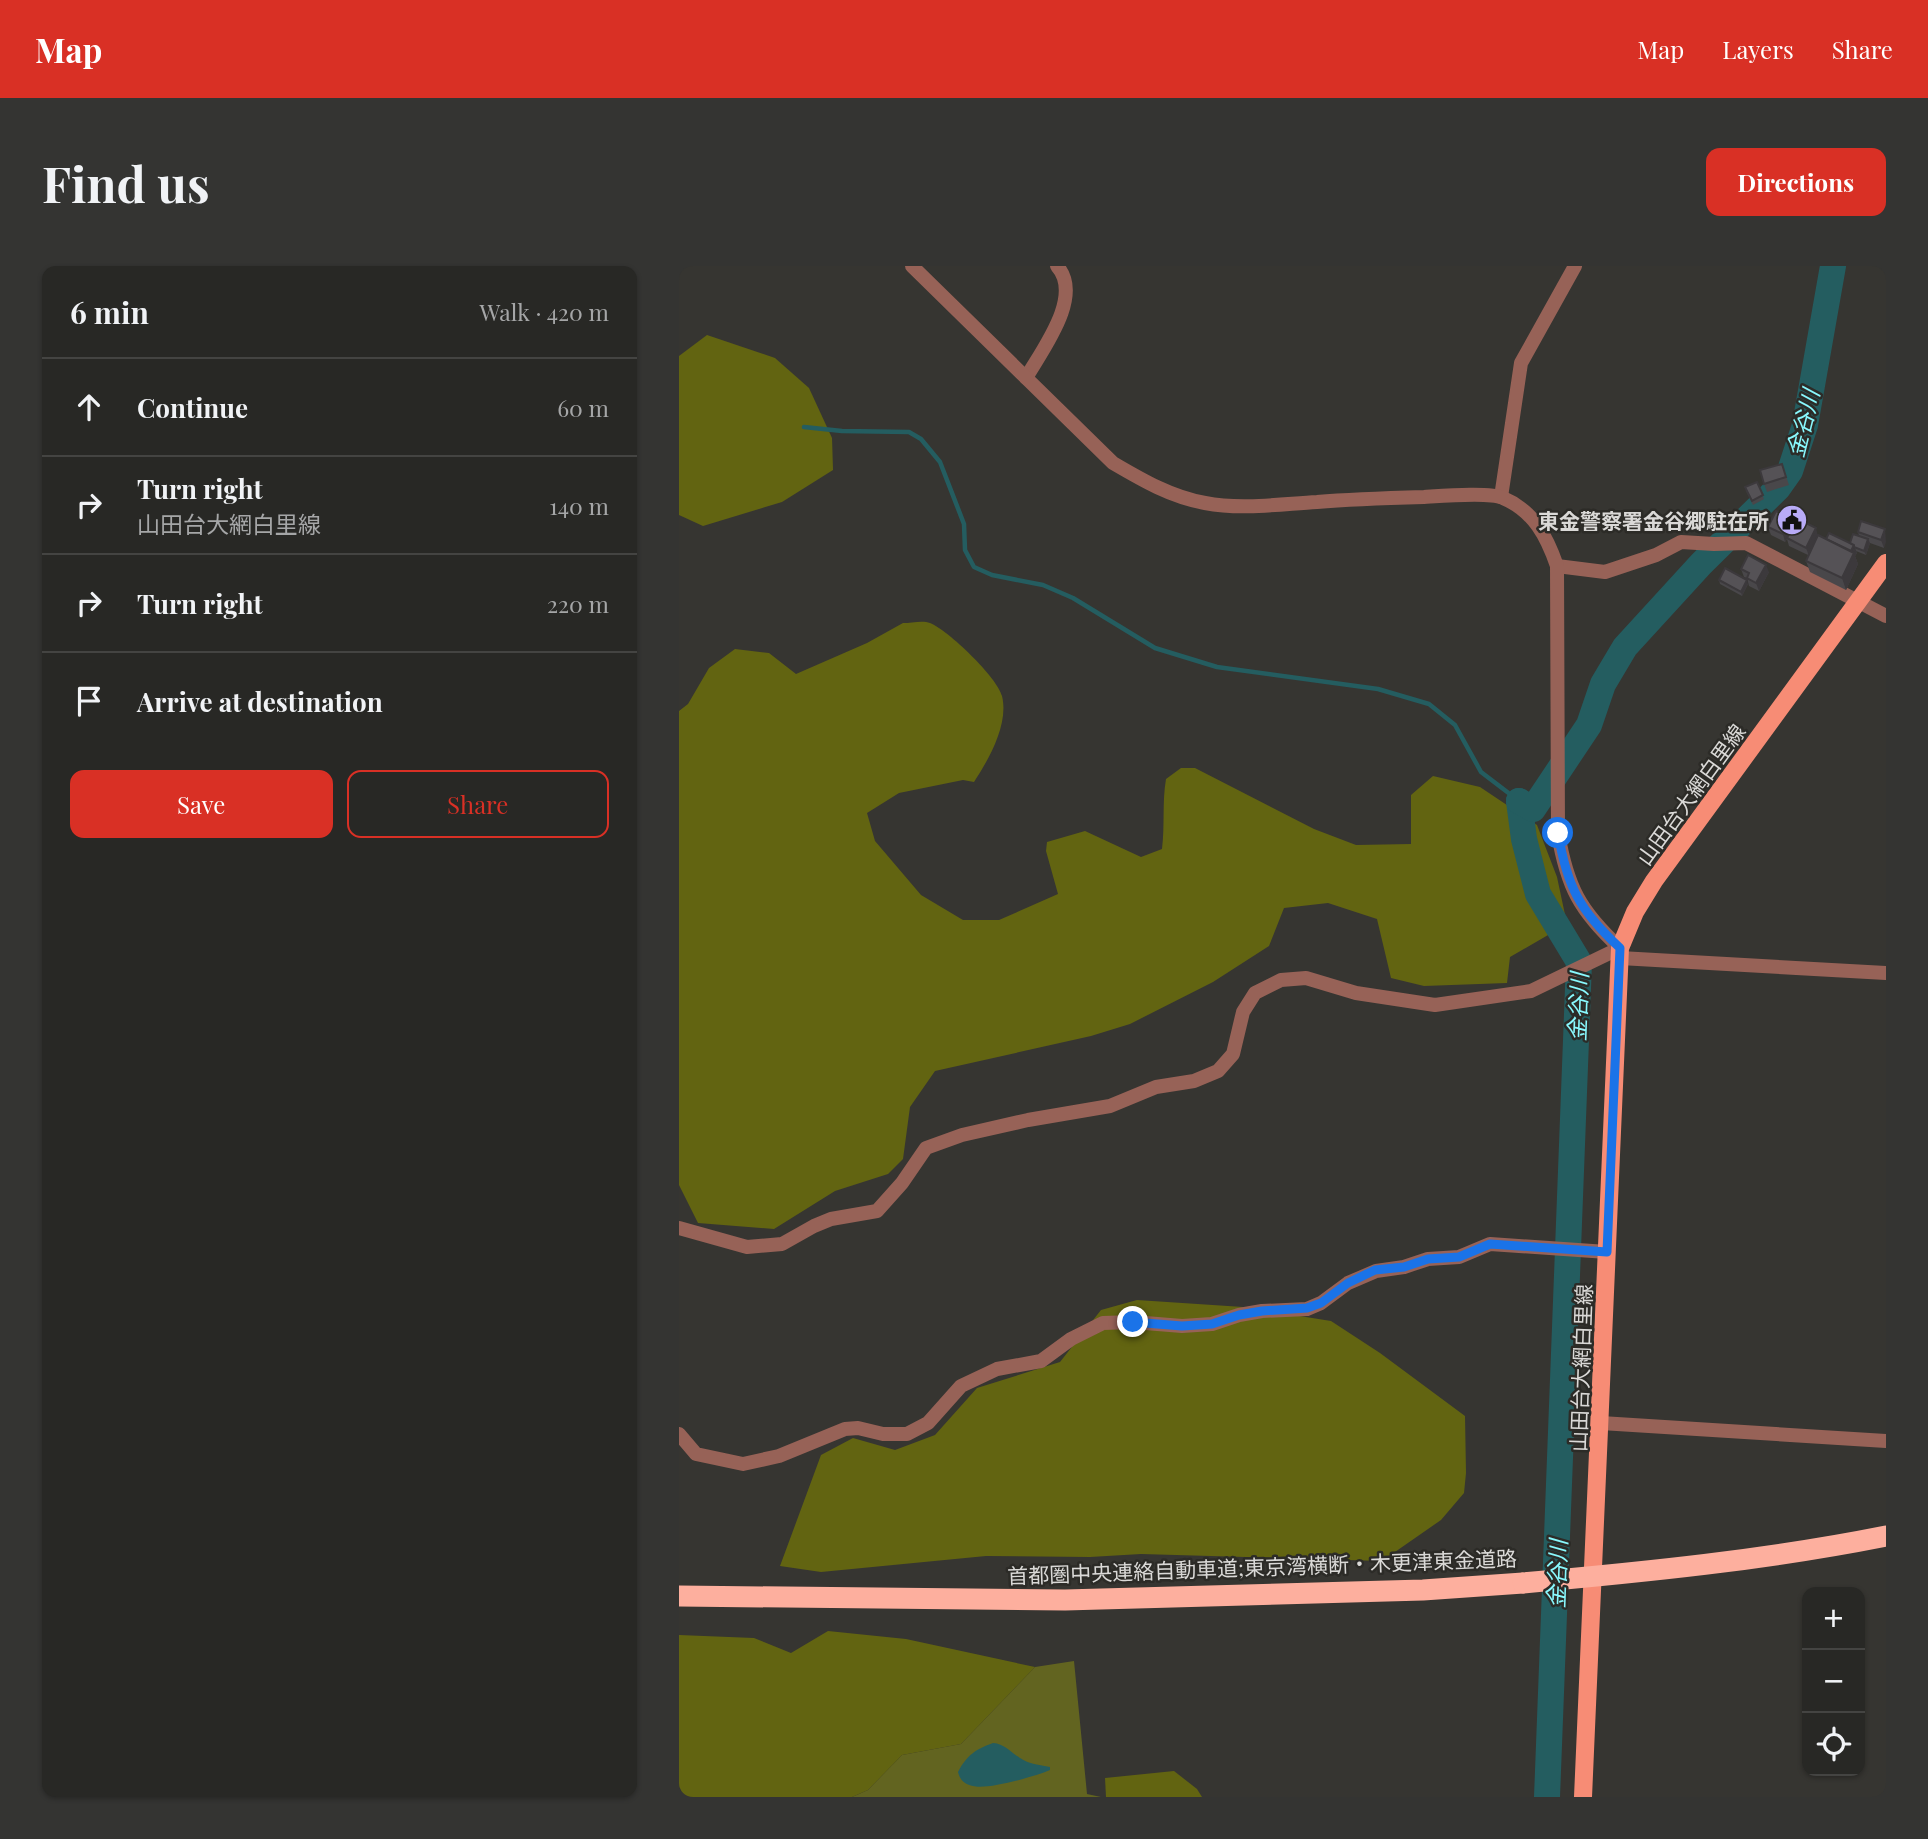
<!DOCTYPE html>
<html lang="en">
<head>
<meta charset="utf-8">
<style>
  body { margin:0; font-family:"Playfair Display","Noto Sans JP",serif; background:#343432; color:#f1f3f6 }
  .controls { position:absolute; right:21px; bottom:21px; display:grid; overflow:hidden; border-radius:14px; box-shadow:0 2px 5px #0004 }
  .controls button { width:63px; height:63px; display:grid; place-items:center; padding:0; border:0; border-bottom:2px solid #444442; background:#282825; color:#f1f3f6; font:35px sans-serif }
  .stop { position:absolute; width:21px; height:21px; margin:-16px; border:5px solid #1a73e8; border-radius:50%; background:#fff }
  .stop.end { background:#1a73e8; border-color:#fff; box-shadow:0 2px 7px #0008 }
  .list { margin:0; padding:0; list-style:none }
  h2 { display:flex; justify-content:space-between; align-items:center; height:91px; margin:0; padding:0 28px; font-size:30px }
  h2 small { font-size:23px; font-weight:400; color:#a5a6a7 }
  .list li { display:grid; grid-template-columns:46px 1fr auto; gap:21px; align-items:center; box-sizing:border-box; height:98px; padding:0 28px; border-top:2px solid #444442 }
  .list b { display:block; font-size:26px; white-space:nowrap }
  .list p { margin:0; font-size:23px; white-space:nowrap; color:#a5a6a7 }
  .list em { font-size:23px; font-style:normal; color:#a5a6a7 }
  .actions { display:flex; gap:14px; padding:21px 28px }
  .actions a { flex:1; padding:16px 0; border:2px solid #d93025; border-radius:14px; text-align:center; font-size:24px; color:#d93025 }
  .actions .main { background:#d93025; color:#fff }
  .icon { flex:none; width:38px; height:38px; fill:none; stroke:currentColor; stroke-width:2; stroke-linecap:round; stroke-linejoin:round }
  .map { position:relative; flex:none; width:1207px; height:1531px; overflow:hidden; border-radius:14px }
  header { display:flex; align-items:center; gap:42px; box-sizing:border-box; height:98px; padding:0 35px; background:#d93025; color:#fff }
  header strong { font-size:33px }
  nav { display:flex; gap:38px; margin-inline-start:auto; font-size:24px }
  .intro { display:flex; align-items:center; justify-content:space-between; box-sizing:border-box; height:168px; padding:0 42px }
  h1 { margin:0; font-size:49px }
  .button { padding:18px 32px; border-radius:14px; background:#d93025; color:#fff; font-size:24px; font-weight:700 }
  main { display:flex; gap:42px; padding:0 42px }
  aside { flex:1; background:#282825; border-radius:14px; box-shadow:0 2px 5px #0004 }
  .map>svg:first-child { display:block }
  .green { fill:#626420 }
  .forest { fill:#626411 }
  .water { fill:#245d60 }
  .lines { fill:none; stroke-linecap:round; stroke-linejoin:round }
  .stream { stroke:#245d60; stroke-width:4.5 }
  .river { stroke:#245d60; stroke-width:26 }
  .minor { stroke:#976257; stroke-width:14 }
  .tertiary { stroke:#976257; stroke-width:14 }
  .primary { stroke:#f78c75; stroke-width:18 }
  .motorway { stroke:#fdaf9e; stroke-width:21 }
  .motorway-bridge { stroke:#fdaf9e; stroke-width:21 }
  .wall { fill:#49474a }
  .shaded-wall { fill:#3c393c }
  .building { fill:#555256; stroke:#3c393c; stroke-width:2 }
  .route { stroke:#1a73e8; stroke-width:9 }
  .labels { text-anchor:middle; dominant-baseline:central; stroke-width:5; stroke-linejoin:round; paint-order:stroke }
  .poi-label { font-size:21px; font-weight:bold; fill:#dad9d7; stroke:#2c2b27; text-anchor:end }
  .street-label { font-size:21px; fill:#dad9d7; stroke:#2c2b27 }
  .water-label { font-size:23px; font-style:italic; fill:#89f9fe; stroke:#2c2b27 }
</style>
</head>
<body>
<header>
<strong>Map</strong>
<nav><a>Map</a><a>Layers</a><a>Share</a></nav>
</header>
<div class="intro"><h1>Find us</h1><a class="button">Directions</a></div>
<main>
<aside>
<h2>6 min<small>Walk · 420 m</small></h2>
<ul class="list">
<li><svg class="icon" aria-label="ahead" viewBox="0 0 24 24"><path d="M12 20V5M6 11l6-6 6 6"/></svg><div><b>Continue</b></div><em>60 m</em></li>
<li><svg class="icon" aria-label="right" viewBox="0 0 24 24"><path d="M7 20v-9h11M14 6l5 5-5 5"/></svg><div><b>Turn right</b><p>山田台大網白里線</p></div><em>140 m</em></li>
<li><svg class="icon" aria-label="right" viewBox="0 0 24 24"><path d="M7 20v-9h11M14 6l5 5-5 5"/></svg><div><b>Turn right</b></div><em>220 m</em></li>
<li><svg class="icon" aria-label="arrive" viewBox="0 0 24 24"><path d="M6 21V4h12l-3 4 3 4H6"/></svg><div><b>Arrive at destination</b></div></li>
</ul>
<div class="actions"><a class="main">Save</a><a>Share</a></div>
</aside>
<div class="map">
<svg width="1207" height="1531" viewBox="0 0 1207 1531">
  <rect width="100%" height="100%" fill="#363531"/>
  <polygon class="green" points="395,1395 408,1528 422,1531 173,1531 189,1524 223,1489 282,1478 356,1401"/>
  <g class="forest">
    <polygon points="28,69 96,92 130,122 153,172 154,204 103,236 24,260 0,249 0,90"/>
    <path d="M224,357c8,0 20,-3 27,0 18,7 68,55 72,73 7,28 -13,63 -28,86l-11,-2 -64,13 -32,20 8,28 46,54 42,25h36l59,-26 -12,-43 1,-9 38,-11 56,26 21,-8c3,-24 0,-47 4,-70l15,-11h14l119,61 42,16 55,-1v-49l22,-19 47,11 57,38 20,52 10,47 -57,33 -3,26 -83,3 -33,-8 -14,-59 -49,-16 -44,5 -15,38 -56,36 -83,42 -39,12 -156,35 -25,36 -7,52 -15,15 -53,17 -61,38 -76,-6 -19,-38v-474l9,-7 21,-36 26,-19 34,4 27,21 71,-31z"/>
    <polygon points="458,1034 564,1041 652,1055 701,1087 786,1150 787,1207 785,1227 762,1254 703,1295 462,1288 411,1291 307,1290 142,1306 101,1300 142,1189 174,1172 216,1184 256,1169 298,1122 381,1096 422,1044"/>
    <polygon points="149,1365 227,1373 356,1401 282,1478 223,1489 189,1524 173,1531 0,1531 0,1369 75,1372 112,1387"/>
    <polygon points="495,1505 518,1523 523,1531 427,1531 426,1512"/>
  </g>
  <path class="water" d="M314,1477c12,1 17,9 27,15 9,6 19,7 30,9v3c-14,6 -62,20 -77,16 -9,-2 -13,-6 -15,-14 9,-17 18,-23 35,-29z"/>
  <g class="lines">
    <polyline class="stream" points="125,161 163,165 230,166 242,173 261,196 285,258 286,284 295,301 313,309 364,319 394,332 476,382 538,401 699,423 750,438 776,459 802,506 840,535"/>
    <g class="river">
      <polyline points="840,535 845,573 859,628 900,696 868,1531"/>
      <polyline points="840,535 854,543 910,459 924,418 946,381 1022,298 1099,222 1111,205 1126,159 1154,0"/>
    </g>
    <g class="minor">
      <path d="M347,112c16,-28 58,-82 31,-112"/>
      <polyline points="822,231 842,97 896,0"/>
      <polyline points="878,300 926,306 977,289 1002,276 1035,278 1067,277 1207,350"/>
      <polyline points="941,692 1207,707"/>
      <polyline points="0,962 68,981 103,978 135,960 152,953 198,945 223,917 247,882 283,869 349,854 431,840 477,821 515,815 539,805 554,788 564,746 576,727 602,714 627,712 677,727 756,739 852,725 941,682"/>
      <polyline points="922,1157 1207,1175"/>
      <polyline points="0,1168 17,1188 64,1198 100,1190 166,1163 179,1162 204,1168 228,1168 249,1157 282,1120 318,1103 362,1095 392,1073 424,1057 454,1056 503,1060 533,1058 560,1049 583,1045 628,1043 642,1037 669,1017 697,1005 725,1001 749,993 780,991 811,978 928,986"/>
    </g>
    <path class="tertiary" d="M233,0l201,197c29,17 58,34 92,40 36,7 76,1 112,-1 36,-3 71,-4 107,-5 17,-1 66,-5 79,1 31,13 44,39 54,68l1,267c9,54 22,78 62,115"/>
    <polyline class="primary" points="904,1531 941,682 956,646 975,615 1207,297"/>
    <polyline class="motorway" points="0,1330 386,1334 744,1324 844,1317"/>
    <path class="motorway-bridge" d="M844,1317c121,-11 243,-23 363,-47"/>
  </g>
  <g class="wall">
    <polygon points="1103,198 1110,219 1088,226 1085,218"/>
    <polygon points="1078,216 1085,233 1074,239 1067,225"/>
    <polygon points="1114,259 1147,273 1171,277 1180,270 1179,266 1206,263 1205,282 1191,277 1187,289 1177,285 1178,287 1176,290 1179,298 1167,324 1131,306 1127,295 1129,289 1110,280 1108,273 1106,276 1092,269 1089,261"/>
    <polygon points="1062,303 1090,306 1080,325 1070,320 1068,312 1065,311"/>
    <polygon points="1040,314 1069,318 1063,330 1041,318"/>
  </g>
  <g class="shaded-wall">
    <polygon points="1111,252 1114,260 1106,276 1104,268"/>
    <polygon points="1137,262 1139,270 1130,290 1127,282"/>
    <polygon points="1206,263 1207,276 1205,282 1202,274"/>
    <polygon points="1189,273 1191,277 1187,289 1185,285"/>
    <polygon points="1175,279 1178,287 1176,290 1179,298 1167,324 1163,312 1171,288"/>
    <polygon points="1087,299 1090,306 1080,325 1077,317"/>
    <polygon points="1068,314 1069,318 1063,330 1062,326"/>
  </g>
  <g class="building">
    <polygon points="1103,198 1107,211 1085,218 1081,204"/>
    <polygon points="1078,216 1084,229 1073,235 1066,221"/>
    <polygon points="1097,245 1111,252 1104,268 1089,261"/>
    <polygon points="1117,252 1137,262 1127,282 1108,272"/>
    <polygon points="1182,255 1206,263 1202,274 1179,266"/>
    <polygon points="1150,267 1175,279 1172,285 1147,273"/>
    <polygon points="1174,268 1189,273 1185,285 1175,281 1175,279 1171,277"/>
    <polygon points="1139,269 1175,287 1163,312 1127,295"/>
    <polygon points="1069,289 1087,299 1077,317 1068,312 1070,307 1062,303"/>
    <polygon points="1046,302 1068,314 1062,326 1040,314"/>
  </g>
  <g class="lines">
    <path class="route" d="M454,1056l49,4 30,-2 27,-9 23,-4 45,-3 14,-5 27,-20 27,-13 29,-3 24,-8 31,-2 31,-13 117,8 13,-304c-40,-37 -53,-61 -62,-115"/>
  </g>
  <defs>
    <g id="civic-disc" transform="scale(1.575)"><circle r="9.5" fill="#b8abf7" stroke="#2c2b27"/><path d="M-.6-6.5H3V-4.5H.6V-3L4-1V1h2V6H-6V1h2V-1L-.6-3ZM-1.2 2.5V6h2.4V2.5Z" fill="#111"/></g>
  </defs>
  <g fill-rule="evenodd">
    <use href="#civic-disc" x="1113" y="254"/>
  </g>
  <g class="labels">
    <g class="poi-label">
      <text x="1090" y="254">東金警察署金谷郷駐在所</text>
    </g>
    <g class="street-label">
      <text transform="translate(1011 528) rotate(-54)">山田台大網白里線</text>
      <text transform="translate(901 1102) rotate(-88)">山田台大網白里線</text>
      <text transform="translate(583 1300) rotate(-2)">首都圏中央連絡自動車道;東京湾横断・木更津東金道路</text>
    </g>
    <g class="water-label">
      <text transform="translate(1123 157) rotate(-76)">金谷川</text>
      <text transform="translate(898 741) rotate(-88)">金谷川</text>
      <text transform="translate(877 1308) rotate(-88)">金谷川</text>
    </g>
  </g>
</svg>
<div class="controls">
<button>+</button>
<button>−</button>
<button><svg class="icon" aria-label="locate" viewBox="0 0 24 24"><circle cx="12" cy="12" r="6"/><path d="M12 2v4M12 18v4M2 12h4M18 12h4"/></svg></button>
</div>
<div class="stop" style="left:879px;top:567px"></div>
<div class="stop end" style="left:454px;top:1056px"></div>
</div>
</main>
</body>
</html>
